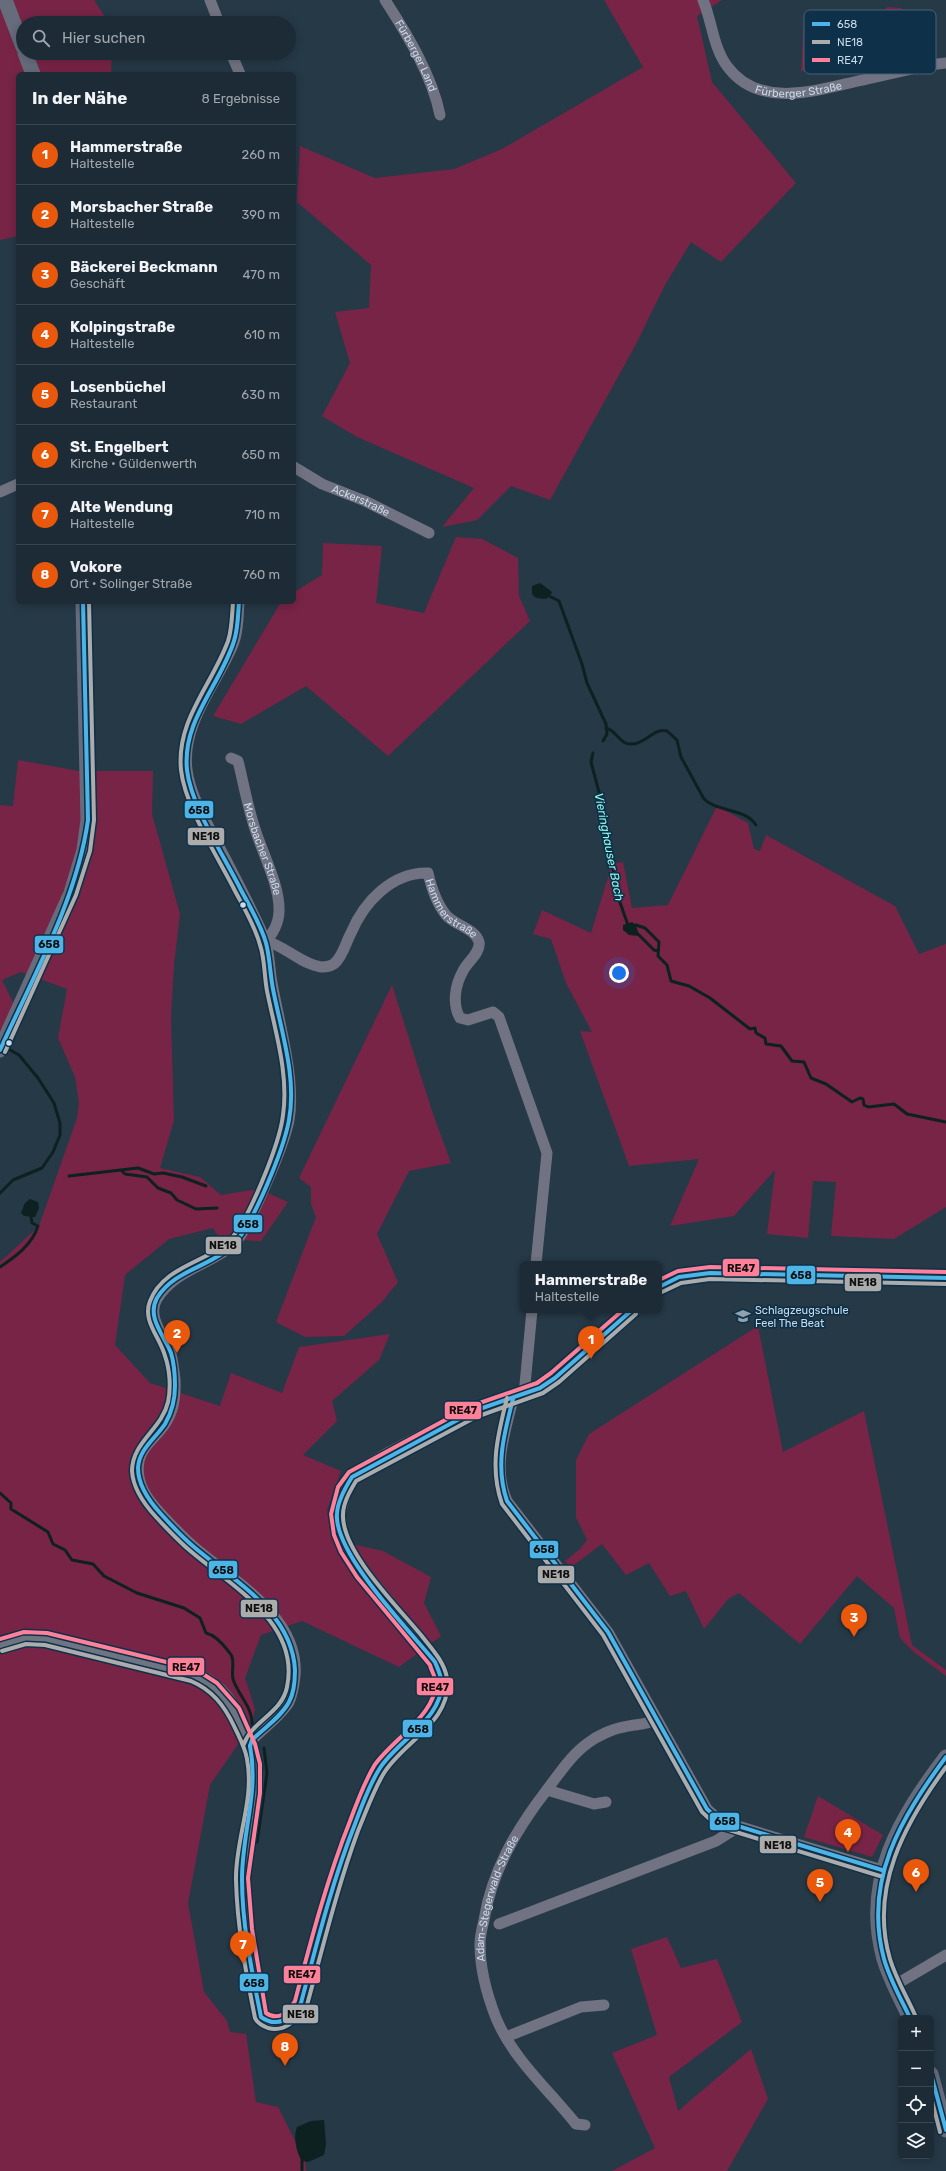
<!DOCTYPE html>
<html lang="de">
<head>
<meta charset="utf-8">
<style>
  body { margin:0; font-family:Rubik,sans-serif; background:#25333d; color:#f1f3f6 }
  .controls { position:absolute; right:12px; bottom:12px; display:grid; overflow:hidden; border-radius:6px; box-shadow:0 2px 10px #0003 }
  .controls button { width:36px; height:36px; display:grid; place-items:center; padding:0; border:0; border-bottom:1px solid #3a4750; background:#1c2b35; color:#f1f3f6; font:20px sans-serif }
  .you { position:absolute; left:619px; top:973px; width:14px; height:14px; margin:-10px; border:3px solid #fff; border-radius:50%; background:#1a73e8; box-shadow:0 0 0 6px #1a73e833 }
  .badge { display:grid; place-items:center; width:26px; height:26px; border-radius:50%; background:#ea580c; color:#fff; font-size:13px; font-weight:700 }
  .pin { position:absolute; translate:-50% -33px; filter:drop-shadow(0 1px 2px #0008) }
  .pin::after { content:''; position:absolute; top:21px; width:14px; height:12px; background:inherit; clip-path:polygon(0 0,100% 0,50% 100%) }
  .popup { position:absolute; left:520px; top:1261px; width:142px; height:52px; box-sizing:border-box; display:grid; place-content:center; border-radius:6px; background:#1c2b35; filter:drop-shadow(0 1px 3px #0005); font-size:13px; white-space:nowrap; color:#a0a7ad }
  .popup b { font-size:15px; color:#f1f3f6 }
  .popup::after { content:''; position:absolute; left:50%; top:100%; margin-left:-8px; border:8px solid transparent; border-top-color:#1c2b35 }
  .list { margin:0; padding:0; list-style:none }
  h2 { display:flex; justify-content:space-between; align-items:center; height:52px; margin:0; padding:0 16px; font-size:17px }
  h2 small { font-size:13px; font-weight:400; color:#a0a7ad }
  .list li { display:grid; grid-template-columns:26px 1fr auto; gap:12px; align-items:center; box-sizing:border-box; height:60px; padding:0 16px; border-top:1px solid #3a4750 }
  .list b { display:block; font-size:15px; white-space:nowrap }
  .list p { margin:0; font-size:13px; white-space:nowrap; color:#a0a7ad }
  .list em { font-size:13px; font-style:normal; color:#a0a7ad }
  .icon { flex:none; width:22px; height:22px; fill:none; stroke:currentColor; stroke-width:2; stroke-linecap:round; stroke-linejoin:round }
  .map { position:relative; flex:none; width:946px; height:2171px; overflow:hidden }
  .search { position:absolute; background:#1c2b35; box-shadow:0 2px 10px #0003; left:16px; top:16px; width:280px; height:44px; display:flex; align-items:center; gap:10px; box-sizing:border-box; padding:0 14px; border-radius:22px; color:#a0a7ad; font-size:15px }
  .panel { position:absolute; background:#1c2b35; box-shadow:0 2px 10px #0003; left:16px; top:72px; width:280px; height:532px; border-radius:6px }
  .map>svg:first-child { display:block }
  .green { fill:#782446 }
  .water { fill:#0c2120 }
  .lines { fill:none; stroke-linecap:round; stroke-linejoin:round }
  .stream { stroke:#0c2120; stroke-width:3 }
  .street { stroke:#727382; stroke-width:11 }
  .secondary { stroke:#676c7d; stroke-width:15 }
  .primary { stroke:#6d7482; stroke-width:17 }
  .bus-1-casing { stroke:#0e3049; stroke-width:7 }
  .bus-2-casing { stroke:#0e3049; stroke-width:7 }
  .bus-3-casing { stroke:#0e3049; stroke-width:7 }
  .bus-1 { stroke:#4cb4e7; stroke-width:4 }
  .bus-2 { stroke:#acacac; stroke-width:4 }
  .bus-3 { stroke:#ff8098; stroke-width:4 }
  .bus-dot { fill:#c8dbea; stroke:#0e3049; stroke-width:1.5 }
  .labels { text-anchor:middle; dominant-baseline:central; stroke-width:3.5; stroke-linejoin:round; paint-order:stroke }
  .street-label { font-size:11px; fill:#c8dbea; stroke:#0e3049 }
  .poi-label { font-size:11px; fill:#c8dbea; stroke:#0e3049; text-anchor:start }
  .water-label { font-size:12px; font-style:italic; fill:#8efaea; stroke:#0e3049 }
  .key { fill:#0e3049; stroke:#466379; stroke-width:1 }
  .key-label { font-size:11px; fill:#c8dbea }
  .line-badge { stroke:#0e3049; stroke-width:1.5 }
  .pale-badge-label { font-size:11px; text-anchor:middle; font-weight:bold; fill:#111 }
</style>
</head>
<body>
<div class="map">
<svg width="946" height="2171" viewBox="0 0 946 2171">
  <rect width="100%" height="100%" fill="#263947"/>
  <g class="green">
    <polygon points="0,0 94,0 109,23 23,23 23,53 112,53 111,74 18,74 18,236 0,240"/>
    <polygon points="604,0 722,0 697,16 712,82 796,183 721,262 691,242 665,285 635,346 550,500 511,486 477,520 442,527 474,488 357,437 322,416 350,363 335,312 369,308 371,265 297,202 300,146 375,178 454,169 502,149 643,67"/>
    <polygon points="888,7 901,8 906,12 904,55 899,59 886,58 880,54 883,11"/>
    <polygon points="831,10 880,12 877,64 829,62"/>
    <polygon points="804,18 830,19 827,72 801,71"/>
    <polygon points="456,537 482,539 518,558 519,596 530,621 388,756 306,686 241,724 213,716 281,602 294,602 294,592 322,575 323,543 382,546 376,603 424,613"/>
    <polygon points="18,760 79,771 153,771 152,814 180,914 174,965 171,1017 174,1120 160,1168 200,1177 221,1195 259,1189 288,1202 261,1241 220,1239 213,1228 169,1239 125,1275 115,1345 150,1383 220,1406 231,1373 282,1393 299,1347 390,1334 379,1360 332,1401 337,1421 303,1455 341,1471 327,1510 334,1540 383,1551 431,1577 424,1603 441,1636 399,1667 302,1621 261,1635 245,1678 255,1709 252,1724 210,1785 188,1903 204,1992 227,2021 230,2032 246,2034 256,2102 278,2107 305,2160 306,2171 0,2171 0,1262 39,1226 77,1118 79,1103 75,1077 58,1038 67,989 21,972 2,980 15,1006 0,1036 0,805 13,806"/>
    <polygon points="717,806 748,823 754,849 760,851 766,835 895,906 919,954 946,944 946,1207 894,1239 831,1236 836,1182 813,1181 808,1238 767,1234 775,1170 734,1216 670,1226 699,1159 629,1166 580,1031 592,1032 566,983 551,939 533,934 542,910 591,933 612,864 623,862 632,908 668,905"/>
    <polygon points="392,985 432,1111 451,1163 409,1171 377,1234 398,1282 382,1302 344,1336 305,1337 276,1322 316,1217 311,1204 311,1187 299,1178"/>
    <polygon points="758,1326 783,1452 864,1411 912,1645 946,1670 946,1676 915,1653 900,1638 894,1608 857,1576 800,1644 739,1593 728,1599 704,1629 686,1591 670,1596 649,1563 626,1575 602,1544 570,1568 565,1561 580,1549 587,1540 576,1517 576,1460 589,1434"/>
    <polygon points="818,1796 883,1835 872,1857 804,1837"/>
    <polygon points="667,1937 681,1968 717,1959 742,2022 669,2077 678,2111 751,2049 768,2099 727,2171 612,2171 655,2148 612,2053 657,2035 631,1949"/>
  </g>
  <g class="water">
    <polygon points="540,583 551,591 552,593 546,599 536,598 532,594 532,586"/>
    <polygon points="632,922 636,925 639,936 629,935 623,930 623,925"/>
    <polygon points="30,1199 38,1202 39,1208 35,1217 24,1216 21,1213 25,1203"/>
    <path d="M324,2120l2,24 -2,11 -16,7 -6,-1c-6,-9 -9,-25 -5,-34l14,-6z"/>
  </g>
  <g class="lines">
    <g class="stream">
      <polyline points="549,596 559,601 582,664 587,683 606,724 607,734 603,741"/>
      <path d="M606,728c11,3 14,17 26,16 13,0 23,-17 35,-13l10,9 4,17 23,42c13,13 41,9 52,26"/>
      <polyline points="593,753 591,762 604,811 617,894 628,925"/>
      <polyline points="636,925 645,928 659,942 658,956 667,965 671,981 689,986 710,998 750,1029 755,1028 756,1033 765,1038 766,1044 781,1046 792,1061 804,1062 811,1078 826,1084 852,1102 860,1098 863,1099 864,1105 868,1107 894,1104 907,1114 946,1122"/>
      <polyline points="637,933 654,950 658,951"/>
      <polyline points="122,1171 125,1174 147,1177 158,1188 171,1193 177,1200 196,1209 217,1208"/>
      <polyline points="69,1176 138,1168 154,1174 163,1173 182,1177 206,1186"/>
      <polyline points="0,1193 13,1180 42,1168 53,1152 60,1135 60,1123 54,1103 38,1078 19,1055 5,1047"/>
      <path d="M0,1267c15,-10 32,-22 38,-41l-6,-3 -1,-6"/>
      <path d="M0,1493l11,10v6l37,23 5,12 12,6 7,10 21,4 11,12 33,17 47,15 16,10 6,15c9,2 17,11 23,19 7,7 2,18 4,27 5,16 20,29 19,45"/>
      <polyline points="257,1842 267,1773 264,1748"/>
      <polyline points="302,2171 302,2157"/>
    </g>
    <g class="street">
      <polyline points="210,0 219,23"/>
      <path id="s1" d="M385,0c22,34 47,75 55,115"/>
      <path id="s2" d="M703,0c9,21 10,47 24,66 31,43 88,25 131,15 23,-5 47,-11 71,-16l17,-2"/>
      <polyline points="231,53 240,74"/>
      <path id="s3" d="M294,467l28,17 43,17 64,32"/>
      <polyline points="0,492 18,484"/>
      <path d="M239,602c-1,15 -1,32 -7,45 -17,39 -51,78 -45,123 3,24 16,45 27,67 17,33 35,66 50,100 6,14 5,31 8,46 7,40 24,98 17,137 -4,22 -41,113 -57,126 -24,19 -58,25 -75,53 -11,18 8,38 14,55 2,8 3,17 4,26 1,22 -3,38 -18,54 -7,8 -16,16 -18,27 -4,22 8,38 22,53 12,13 24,26 38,37 38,32 101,68 96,125 -1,9 -2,18 -6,26 -8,14 -26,26 -37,38l-2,6"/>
      <path id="s4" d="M231,758l7,3c6,24 10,48 18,71 8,24 24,55 23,79 0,11 -6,23 -13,30"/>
      <path id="s5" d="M266,941c19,5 35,23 55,26 4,0 11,-1 14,-4 8,-7 11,-21 16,-30 13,-31 41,-61 77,-60 3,13 9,31 18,42 8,10 29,13 33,27 2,11 -12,20 -16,29 -8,14 -11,33 -3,47l8,2 25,-8 6,5 48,136 -11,111"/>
      <polyline points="524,1395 532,1310"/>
      <path d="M513,1399c-8,34 -21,68 -6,102l101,131 99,177 11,10 10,4 154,47"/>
      <polyline points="547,1790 594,1804 606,1802"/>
      <polyline points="499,1924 716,1841 735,1829 735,1825"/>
      <polyline points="895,1985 946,1955"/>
      <polyline points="506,2037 581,2007 604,2005"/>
      <path id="s6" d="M585,2125l-9,-1c-27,-34 -63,-65 -80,-106 -9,-23 -16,-49 -16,-74 0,-7 2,-16 4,-24 8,-49 32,-90 62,-129 13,-17 25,-36 42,-48 9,-7 24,-14 36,-16 11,-3 21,-2 32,-7"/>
    </g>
    <g class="secondary">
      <polyline points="5,0 23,47"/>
      <polyline points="25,53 33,74"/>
      <polyline points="0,1050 71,893 84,850 88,820 83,602"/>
      <path d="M910,2018c-9,-19 -20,-39 -26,-59 -22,-79 16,-141 62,-202"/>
      <polyline points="931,2074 946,2130"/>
    </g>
    <g class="primary">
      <polyline points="659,1287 679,1277 710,1273 946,1278"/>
      <path d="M0,1645l25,-7 21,1 147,36c20,8 35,24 44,43 7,15 15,29 17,46 5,38 -12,76 -12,114 0,42 11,97 19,139 16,14 31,1 40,-14 16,-60 30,-120 53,-177 8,-20 15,-40 26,-58 22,-35 81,-57 55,-106l-73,-89 -15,-23 -7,-17 -3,-19 7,-25 8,-12 36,-21 86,-45 66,-23 15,-10 77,-68"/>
    </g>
    <g class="bus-1-casing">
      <g id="bus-1">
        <path d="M239,602c-1,13 -1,27 -5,39 -14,45 -52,79 -47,129 4,36 37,86 54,120 9,17 20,35 25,53 4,15 4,31 7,46 8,42 24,88 16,131 -5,28 -36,106 -57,126 -22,21 -58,24 -75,52 -11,20 8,38 14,55 3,10 4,23 4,33 0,14 -3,26 -10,38 -10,15 -26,25 -27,44 0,18 11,33 23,46 10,11 21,23 33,33 40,34 98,65 101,123 0,11 -1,23 -6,32 -8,15 -25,26 -37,38l-2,6"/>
        <path d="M0,1050c33,-73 77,-151 88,-230l-5,-218"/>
        <polyline points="659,1287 679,1277 710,1273 946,1278"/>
        <path d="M513,1399c-9,35 -18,67 -6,102l101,131 99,177 11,10 10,4 154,47"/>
        <path d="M250,1746c9,47 -8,86 -8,133 0,46 10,93 19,138 17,12 30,1 40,-14 16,-60 31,-121 54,-179 7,-19 14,-39 25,-56 17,-27 67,-52 61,-89 -1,-6 -4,-12 -6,-17 -25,-31 -102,-109 -98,-149 1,-13 8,-25 15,-36l122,-66 66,-23 15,-10 77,-68"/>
        <path d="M910,2018c-9,-19 -20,-38 -26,-59 -21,-79 17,-141 62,-202"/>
        <polyline points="931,2074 946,2130"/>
      </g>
    </g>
    <g class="bus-2-casing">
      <g id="bus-2">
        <path d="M233,602c-1,13 -1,27 -5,39 -16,44 -52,79 -47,129 4,37 37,87 54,121 9,17 20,35 25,54 5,14 4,30 7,46 8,40 22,83 16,124 -3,27 -35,109 -55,127 -24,21 -65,25 -78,59 -8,20 10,36 15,55 5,14 6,32 3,46 -6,27 -36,40 -36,69 1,18 12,33 24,46 12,13 24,26 38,37 41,34 106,71 93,133 -5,26 -35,34 -43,57"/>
        <polyline points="5,1052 76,895 90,851 94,820 89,602"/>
        <polyline points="662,1292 681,1283 710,1279 946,1284"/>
        <path d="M507,1398c-9,36 -18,69 -5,106l101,131 99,177 13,12 11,5 154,47"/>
        <path d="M2,1651l24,-7 19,1 146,36c21,9 33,24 43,45 5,11 11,21 13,33 8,41 -12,81 -11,121 1,46 10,93 19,138 2,5 8,8 13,10 17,5 30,-9 39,-23 16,-58 30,-117 51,-174 8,-19 15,-40 26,-58 19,-31 69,-52 63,-95 -3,-17 -16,-30 -26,-43 -23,-28 -79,-83 -78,-120 0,-12 7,-24 13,-34l120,-64 67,-24 16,-11 77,-68"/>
        <path d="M915,2015c-8,-18 -19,-36 -25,-56 -21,-71 15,-136 56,-192"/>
        <polyline points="931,2097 940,2132"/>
      </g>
    </g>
    <g class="bus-3-casing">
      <g id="bus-3">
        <polyline points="659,1280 678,1271 710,1267 946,1272"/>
        <path d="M0,1639l24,-7 23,1 148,36 22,14 22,25 16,36 5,20v29l-12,85 4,51 14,84c13,9 23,-2 29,-12 16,-61 32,-122 55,-180 7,-19 14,-38 24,-55 16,-25 67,-54 61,-87 -1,-5 -4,-9 -5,-14l-73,-88 -16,-25 -7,-17 -3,-21 7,-27 11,-15 122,-66 66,-23 14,-10 72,-63"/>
      </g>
    </g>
    <use href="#bus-1" class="bus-1"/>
    <use href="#bus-2" class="bus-2"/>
    <use href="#bus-3" class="bus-3"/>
  </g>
  <defs>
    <g id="school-bare" transform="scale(1.2)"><path d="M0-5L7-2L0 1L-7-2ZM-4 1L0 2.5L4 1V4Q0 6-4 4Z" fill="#8fa2b1" stroke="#0e3049" stroke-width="2.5" paint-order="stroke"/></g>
  </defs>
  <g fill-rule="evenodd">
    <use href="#school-bare" x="743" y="1316"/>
  </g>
  <g class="bus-dot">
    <circle cx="243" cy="905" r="3.5"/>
    <circle cx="9" cy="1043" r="3.5"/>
  </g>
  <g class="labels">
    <g class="street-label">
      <text stroke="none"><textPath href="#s1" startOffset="64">Fürberger Land</textPath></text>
      <text stroke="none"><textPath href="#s2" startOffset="151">Fürberger Straße</textPath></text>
      <text stroke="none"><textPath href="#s3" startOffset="75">Ackerstraße</textPath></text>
      <text stroke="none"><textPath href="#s4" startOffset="99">Morsbacher Straße</textPath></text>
      <text stroke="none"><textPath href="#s5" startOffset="258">Hammerstraße</textPath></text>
      <text stroke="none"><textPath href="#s6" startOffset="267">Adam-Stegerwald-Straße</textPath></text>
    </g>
    <g class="poi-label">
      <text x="755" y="1310">Schlagzeugschule<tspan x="755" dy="13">Feel The Beat</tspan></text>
    </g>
    <g class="water-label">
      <text transform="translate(609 847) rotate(79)">Vieringhauser Bach</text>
    </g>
  </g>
  <rect x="804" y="10" width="132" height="64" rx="6" class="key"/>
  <rect x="812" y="22" width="18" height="4" fill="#4cb4e7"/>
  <rect x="812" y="40" width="18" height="4" fill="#acacac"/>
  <rect x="812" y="58" width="18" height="4" fill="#ff8098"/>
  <g class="key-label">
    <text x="837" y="28">658</text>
    <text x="837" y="46">NE18</text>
    <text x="837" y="64">RE47</text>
  </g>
  <g class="line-badge">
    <rect x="184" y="800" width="30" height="19" rx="4" fill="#4cb4e7"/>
    <rect x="187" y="827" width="38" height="19" rx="4" fill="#acacac"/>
    <rect x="34" y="935" width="30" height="19" rx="4" fill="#4cb4e7"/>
    <rect x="233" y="1214" width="30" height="19" rx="4" fill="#4cb4e7"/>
    <rect x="205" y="1236" width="37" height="19" rx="4" fill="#acacac"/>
    <rect x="722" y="1258" width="38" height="19" rx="4" fill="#ff8098"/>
    <rect x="786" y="1265" width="30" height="20" rx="4" fill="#4cb4e7"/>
    <rect x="844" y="1273" width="38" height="19" rx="4" fill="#acacac"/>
    <rect x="444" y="1401" width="38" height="19" rx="4" fill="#ff8098"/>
    <rect x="529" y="1540" width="30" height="19" rx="4" fill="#4cb4e7"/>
    <rect x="208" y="1560" width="30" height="19" rx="4" fill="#4cb4e7"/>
    <rect x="537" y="1565" width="38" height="19" rx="4" fill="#acacac"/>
    <rect x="240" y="1599" width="38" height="19" rx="4" fill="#acacac"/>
    <rect x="167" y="1657" width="38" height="19" rx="4" fill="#ff8098"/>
    <rect x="416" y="1677" width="38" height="19" rx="4" fill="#ff8098"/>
    <rect x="402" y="1719" width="31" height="19" rx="4" fill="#4cb4e7"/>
    <rect x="709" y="1812" width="31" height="19" rx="4" fill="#4cb4e7"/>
    <rect x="759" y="1835" width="38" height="19" rx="4" fill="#acacac"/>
    <rect x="283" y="1965" width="38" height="19" rx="4" fill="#ff8098"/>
    <rect x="239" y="1973" width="30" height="19" rx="4" fill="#4cb4e7"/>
    <rect x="282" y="2004" width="37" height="20" rx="4" fill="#acacac"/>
  </g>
  <g class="pale-badge-label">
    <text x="199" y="814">658</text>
    <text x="206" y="840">NE18</text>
    <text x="49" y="948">658</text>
    <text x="248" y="1228">658</text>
    <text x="223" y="1249">NE18</text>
    <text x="741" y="1272">RE47</text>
    <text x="801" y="1279">658</text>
    <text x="863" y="1286">NE18</text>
    <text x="463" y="1414">RE47</text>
    <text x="544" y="1553">658</text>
    <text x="223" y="1574">658</text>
    <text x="556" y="1578">NE18</text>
    <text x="259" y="1612">NE18</text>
    <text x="186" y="1671">RE47</text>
    <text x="435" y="1691">RE47</text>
    <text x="418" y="1733">658</text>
    <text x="725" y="1825">658</text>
    <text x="778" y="1849">NE18</text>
    <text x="302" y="1978">RE47</text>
    <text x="254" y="1987">658</text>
    <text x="301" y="2018">NE18</text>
  </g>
</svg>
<div class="controls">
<button>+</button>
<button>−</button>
<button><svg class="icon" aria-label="locate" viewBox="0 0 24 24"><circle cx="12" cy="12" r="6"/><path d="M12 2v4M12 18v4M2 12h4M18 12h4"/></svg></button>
<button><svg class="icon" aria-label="layers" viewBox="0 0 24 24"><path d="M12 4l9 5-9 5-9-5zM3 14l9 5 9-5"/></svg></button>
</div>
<div class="you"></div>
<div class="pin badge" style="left:591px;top:1359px">1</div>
<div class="popup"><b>Hammerstraße</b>Haltestelle</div>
<div class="pin badge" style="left:177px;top:1353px">2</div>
<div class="pin badge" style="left:854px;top:1637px">3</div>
<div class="pin badge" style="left:848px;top:1852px">4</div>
<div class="pin badge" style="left:820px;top:1902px">5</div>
<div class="pin badge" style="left:916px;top:1892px">6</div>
<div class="pin badge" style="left:243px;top:1964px">7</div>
<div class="pin badge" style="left:285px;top:2066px">8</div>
<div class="search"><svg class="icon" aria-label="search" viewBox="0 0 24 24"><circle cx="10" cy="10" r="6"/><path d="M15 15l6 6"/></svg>Hier suchen</div>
<section class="panel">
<h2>In der Nähe<small>8 Ergebnisse</small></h2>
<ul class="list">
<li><span class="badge">1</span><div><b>Hammerstraße</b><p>Haltestelle</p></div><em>260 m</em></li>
<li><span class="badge">2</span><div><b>Morsbacher Straße</b><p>Haltestelle</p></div><em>390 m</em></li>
<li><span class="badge">3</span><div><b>Bäckerei Beckmann</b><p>Geschäft</p></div><em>470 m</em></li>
<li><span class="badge">4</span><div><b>Kolpingstraße</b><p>Haltestelle</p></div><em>610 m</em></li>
<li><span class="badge">5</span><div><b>Losenbüchel</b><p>Restaurant</p></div><em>630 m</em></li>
<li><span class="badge">6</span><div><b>St. Engelbert</b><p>Kirche · Güldenwerth</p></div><em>650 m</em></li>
<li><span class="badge">7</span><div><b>Alte Wendung</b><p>Haltestelle</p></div><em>710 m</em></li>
<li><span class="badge">8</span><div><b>Vokore</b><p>Ort · Solinger Straße</p></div><em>760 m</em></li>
</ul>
</section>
</div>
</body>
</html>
